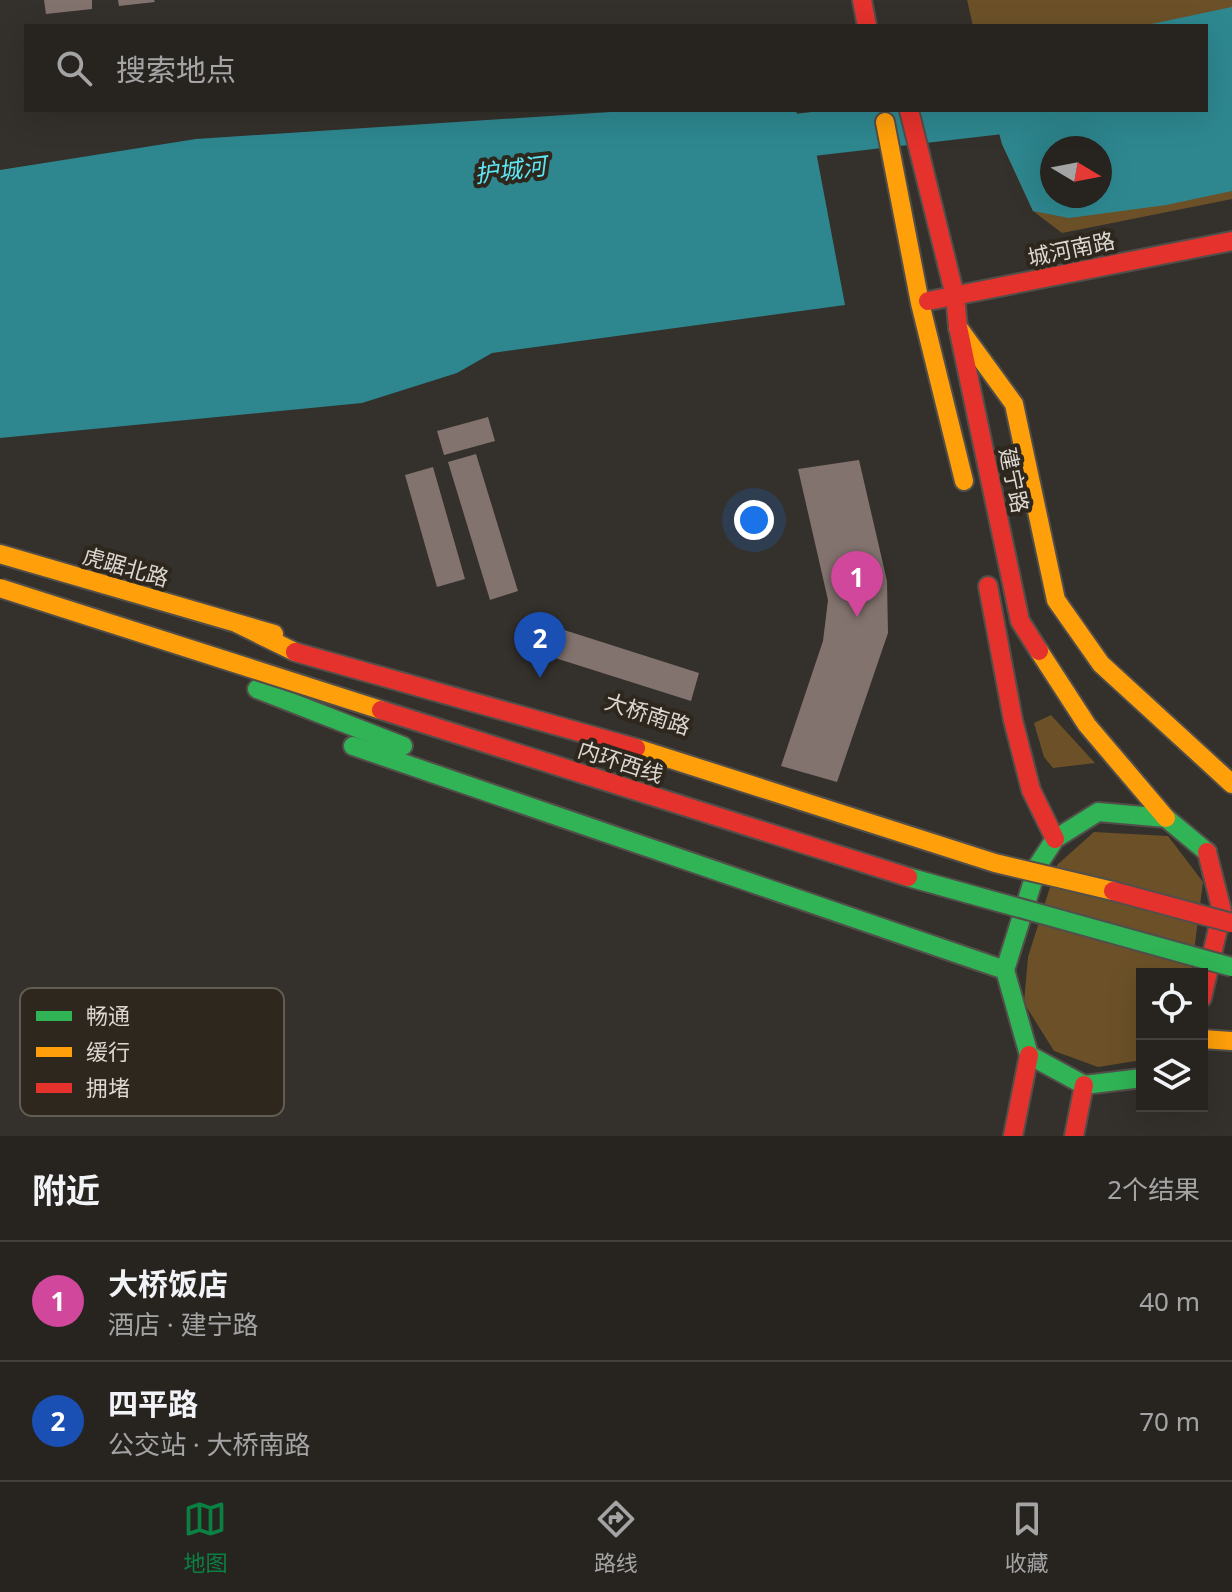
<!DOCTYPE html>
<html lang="zh">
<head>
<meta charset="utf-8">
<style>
  body { margin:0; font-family:"Noto Sans","Noto Sans SC",sans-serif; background:#2f2c29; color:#f1f3f6 }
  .controls { position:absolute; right:24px; bottom:24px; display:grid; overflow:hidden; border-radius:0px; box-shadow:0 8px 32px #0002 }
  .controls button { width:72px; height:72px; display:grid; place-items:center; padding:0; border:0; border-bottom:2px solid #43413e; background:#272420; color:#f1f3f6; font:40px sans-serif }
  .compass { position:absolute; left:1040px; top:136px; width:72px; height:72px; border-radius:50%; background:#272420; box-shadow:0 8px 32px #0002; rotate:100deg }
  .you { position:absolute; left:754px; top:520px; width:28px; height:28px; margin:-20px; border:6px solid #fff; border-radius:50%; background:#1a73e8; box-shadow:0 0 0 12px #1a73e833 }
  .badge { display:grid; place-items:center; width:52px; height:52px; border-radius:50%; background:#0b8043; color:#fff; font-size:26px; font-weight:700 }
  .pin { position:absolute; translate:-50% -66px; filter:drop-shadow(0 2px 4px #0008) }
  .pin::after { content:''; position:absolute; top:42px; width:28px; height:24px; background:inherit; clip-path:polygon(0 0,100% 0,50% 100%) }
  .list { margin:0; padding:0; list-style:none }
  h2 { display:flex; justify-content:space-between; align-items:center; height:104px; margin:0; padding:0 32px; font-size:34px }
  h2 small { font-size:26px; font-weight:400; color:#a4a4a5 }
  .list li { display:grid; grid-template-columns:52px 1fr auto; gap:24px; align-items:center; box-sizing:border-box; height:120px; padding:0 32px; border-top:2px solid #43413e }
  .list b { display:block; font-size:30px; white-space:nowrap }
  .list p { margin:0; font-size:26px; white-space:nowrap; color:#a4a4a5 }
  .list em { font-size:26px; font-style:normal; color:#a4a4a5 }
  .icon { flex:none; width:44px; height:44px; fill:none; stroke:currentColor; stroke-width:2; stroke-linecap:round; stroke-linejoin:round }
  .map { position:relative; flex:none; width:1232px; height:1136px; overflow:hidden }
  .search { position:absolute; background:#272420; box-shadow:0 8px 32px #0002; left:24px; right:24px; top:24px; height:88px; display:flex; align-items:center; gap:20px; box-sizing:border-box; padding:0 28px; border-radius:0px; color:#a4a4a5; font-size:30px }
  .sheet { height:344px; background:#272420 }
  nav { display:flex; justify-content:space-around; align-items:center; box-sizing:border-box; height:112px; border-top:2px solid #43413e; background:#272420; font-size:22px; color:#a4a4a5 }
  nav a { display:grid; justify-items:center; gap:4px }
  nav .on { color:#0b8043 }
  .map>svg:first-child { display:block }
  .green { fill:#6c5128; fill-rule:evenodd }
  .water { fill:#2e878f; fill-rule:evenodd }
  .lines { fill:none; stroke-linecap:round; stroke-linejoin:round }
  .river { stroke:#2e878f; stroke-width:44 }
  .building { fill:#83736f }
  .fast-casing { stroke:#524e4a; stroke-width:22 }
  .slow-casing { stroke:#524e4a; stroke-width:22 }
  .jam-casing { stroke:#524e4a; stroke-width:22 }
  .fast { stroke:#30b455; stroke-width:18 }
  .slow { stroke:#ff9f0a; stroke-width:18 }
  .jam { stroke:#e5322d; stroke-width:18 }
  .fast-bridge-casing { stroke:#524e4a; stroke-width:22; stroke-linecap:butt }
  .slow-bridge-casing { stroke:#524e4a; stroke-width:22; stroke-linecap:butt }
  .jam-bridge-casing { stroke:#524e4a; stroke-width:22; stroke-linecap:butt }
  .fast-bridge { stroke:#30b455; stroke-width:18 }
  .slow-bridge { stroke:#ff9f0a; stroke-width:18 }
  .jam-bridge { stroke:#e5322d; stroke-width:18 }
  .labels { text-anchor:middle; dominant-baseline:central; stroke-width:8; stroke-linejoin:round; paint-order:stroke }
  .street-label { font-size:22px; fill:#dcd7d1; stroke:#2e271d }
  .water-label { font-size:24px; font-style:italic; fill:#5de6f4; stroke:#2e271d }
  .key { fill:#2e271d; stroke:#625c53; stroke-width:2 }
  .key-label { font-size:22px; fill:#dcd7d1 }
</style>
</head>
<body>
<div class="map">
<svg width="1232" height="1136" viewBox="0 0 1232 1136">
  <rect width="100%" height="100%" fill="#34302b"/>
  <g class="green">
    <path d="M967,0h265v199l-170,34 -29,-22 -31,-67 -9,-34h213v-84h-233zM1052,148h48v48h-48z"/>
    <polygon points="1051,715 1095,763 1053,768 1044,757 1034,723"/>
    <polygon points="1094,832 1168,836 1203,882 1191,974 1142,974 1142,1060 1098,1067 1054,1051 1024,1003 1028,957 1057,865"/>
  </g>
  <g class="water">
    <path d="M1232,7v184l-66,14 -97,13 -36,-7 -31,-67 -9,-34h213v-84h-64zM1052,148h48v48h-48z"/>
    <polygon points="641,110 796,110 800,127 811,125 845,305 492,353 457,373 362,403 0,438 0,170 196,139"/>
  </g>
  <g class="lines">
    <polyline class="river" points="753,141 1019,110"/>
  </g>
  <g class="building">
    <polygon points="44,0 92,0 92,9 46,14"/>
    <polygon points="118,0 154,0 155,2 119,6"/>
    <polygon points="488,417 495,441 444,455 437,431"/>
    <polygon points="476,454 518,591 490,600 448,462"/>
    <polygon points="859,460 887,581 888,633 837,782 781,766 823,641 828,600 798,469"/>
    <polygon points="433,467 465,579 437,587 405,475"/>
    <polygon points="561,629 699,673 691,701 552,657"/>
  </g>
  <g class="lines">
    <g class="fast-casing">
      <g id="fast">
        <polyline points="257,689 403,746"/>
        <polyline points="353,746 1005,970"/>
        <polyline points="1142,1078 1084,1085 1029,1055 1005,970 1038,865 1055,839 1098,812 1166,818 1207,852"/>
      </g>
    </g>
    <g class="slow-casing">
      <g id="slow">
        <polyline points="885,122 920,303 964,481"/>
        <polyline points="958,327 1014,404 1056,600 1101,664 1232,784"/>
        <polyline points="0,554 274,634"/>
        <polyline points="238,624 295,652"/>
        <polyline points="1039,651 1087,725 1166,818"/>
        <polyline points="1202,1039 1232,1041"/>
      </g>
    </g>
    <g class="jam-casing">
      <g id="jam">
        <polyline points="862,0 867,26"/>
        <polyline points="909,110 955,296 958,327 1020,621 1039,651"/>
        <polyline points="928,301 1232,241"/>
        <polyline points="988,586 1013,720 1031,790 1055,839"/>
        <polyline points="1202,998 1222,911 1207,852"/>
        <polyline points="1013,1136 1029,1055"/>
        <polyline points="1074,1136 1084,1085"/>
      </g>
    </g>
    <use href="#fast" class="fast"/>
    <use href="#slow" class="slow"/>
    <use href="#jam" class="jam"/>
    <g class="fast-bridge-casing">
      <polyline id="fast-bridge" points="908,877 1232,967"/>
    </g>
    <g class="slow-bridge-casing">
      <g id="slow-bridge">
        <polyline points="0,588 381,710"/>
        <polyline points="636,748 995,863 1113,891"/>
      </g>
    </g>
    <g class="jam-bridge-casing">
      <g id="jam-bridge">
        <polyline points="295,652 636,748"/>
        <polyline points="381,710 908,877"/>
        <polyline points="1113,891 1232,923"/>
      </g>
    </g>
    <use href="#fast-bridge" class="fast-bridge"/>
    <use href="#slow-bridge" class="slow-bridge"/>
    <use href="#jam-bridge" class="jam-bridge"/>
  </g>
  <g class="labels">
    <g class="street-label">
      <text transform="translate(1071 248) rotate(-12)">城河南路</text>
      <text transform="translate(1015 480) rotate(78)">建宁路</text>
      <text transform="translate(126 566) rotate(16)">虎踞北路</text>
      <text transform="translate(648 713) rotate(18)">大桥南路</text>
      <text transform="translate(621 761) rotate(18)">内环西线</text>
    </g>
    <g class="water-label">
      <text transform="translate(510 169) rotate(-7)">护城河</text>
    </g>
  </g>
  <rect x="20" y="988" width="264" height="128" rx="12" class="key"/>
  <rect x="36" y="1011" width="36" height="10" fill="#30b455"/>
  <rect x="36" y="1047" width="36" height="10" fill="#ff9f0a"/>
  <rect x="36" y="1083" width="36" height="10" fill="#e5322d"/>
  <g class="key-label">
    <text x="86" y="1024">畅通</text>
    <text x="86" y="1060">缓行</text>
    <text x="86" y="1096">拥堵</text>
  </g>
</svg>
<div class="controls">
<button><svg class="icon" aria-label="locate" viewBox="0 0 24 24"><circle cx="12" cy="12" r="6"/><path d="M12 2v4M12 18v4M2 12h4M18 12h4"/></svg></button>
<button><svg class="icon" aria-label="layers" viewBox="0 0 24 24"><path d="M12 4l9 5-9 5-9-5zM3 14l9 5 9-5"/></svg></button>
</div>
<svg class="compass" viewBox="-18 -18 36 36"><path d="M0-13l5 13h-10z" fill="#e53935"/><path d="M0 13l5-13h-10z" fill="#a4a4a5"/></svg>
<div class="you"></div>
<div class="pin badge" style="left:857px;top:617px;background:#d1479c">1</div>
<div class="pin badge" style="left:540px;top:678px;background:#1a4fb4">2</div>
<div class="search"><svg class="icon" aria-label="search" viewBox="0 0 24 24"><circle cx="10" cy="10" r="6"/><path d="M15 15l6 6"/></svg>搜索地点</div>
</div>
<section class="sheet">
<h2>附近<small>2个结果</small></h2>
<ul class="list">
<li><span class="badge" style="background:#d1479c">1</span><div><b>大桥饭店</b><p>酒店 · 建宁路</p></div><em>40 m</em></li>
<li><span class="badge" style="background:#1a4fb4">2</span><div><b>四平路</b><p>公交站 · 大桥南路</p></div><em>70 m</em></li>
</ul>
</section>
<nav>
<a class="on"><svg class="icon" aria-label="map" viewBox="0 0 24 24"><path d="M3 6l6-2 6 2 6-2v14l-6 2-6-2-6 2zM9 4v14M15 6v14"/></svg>地图</a>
<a><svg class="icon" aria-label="directions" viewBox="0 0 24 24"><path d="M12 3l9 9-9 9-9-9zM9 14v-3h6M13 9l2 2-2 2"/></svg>路线</a>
<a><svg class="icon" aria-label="saved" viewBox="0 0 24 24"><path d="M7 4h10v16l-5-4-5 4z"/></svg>收藏</a>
</nav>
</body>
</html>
